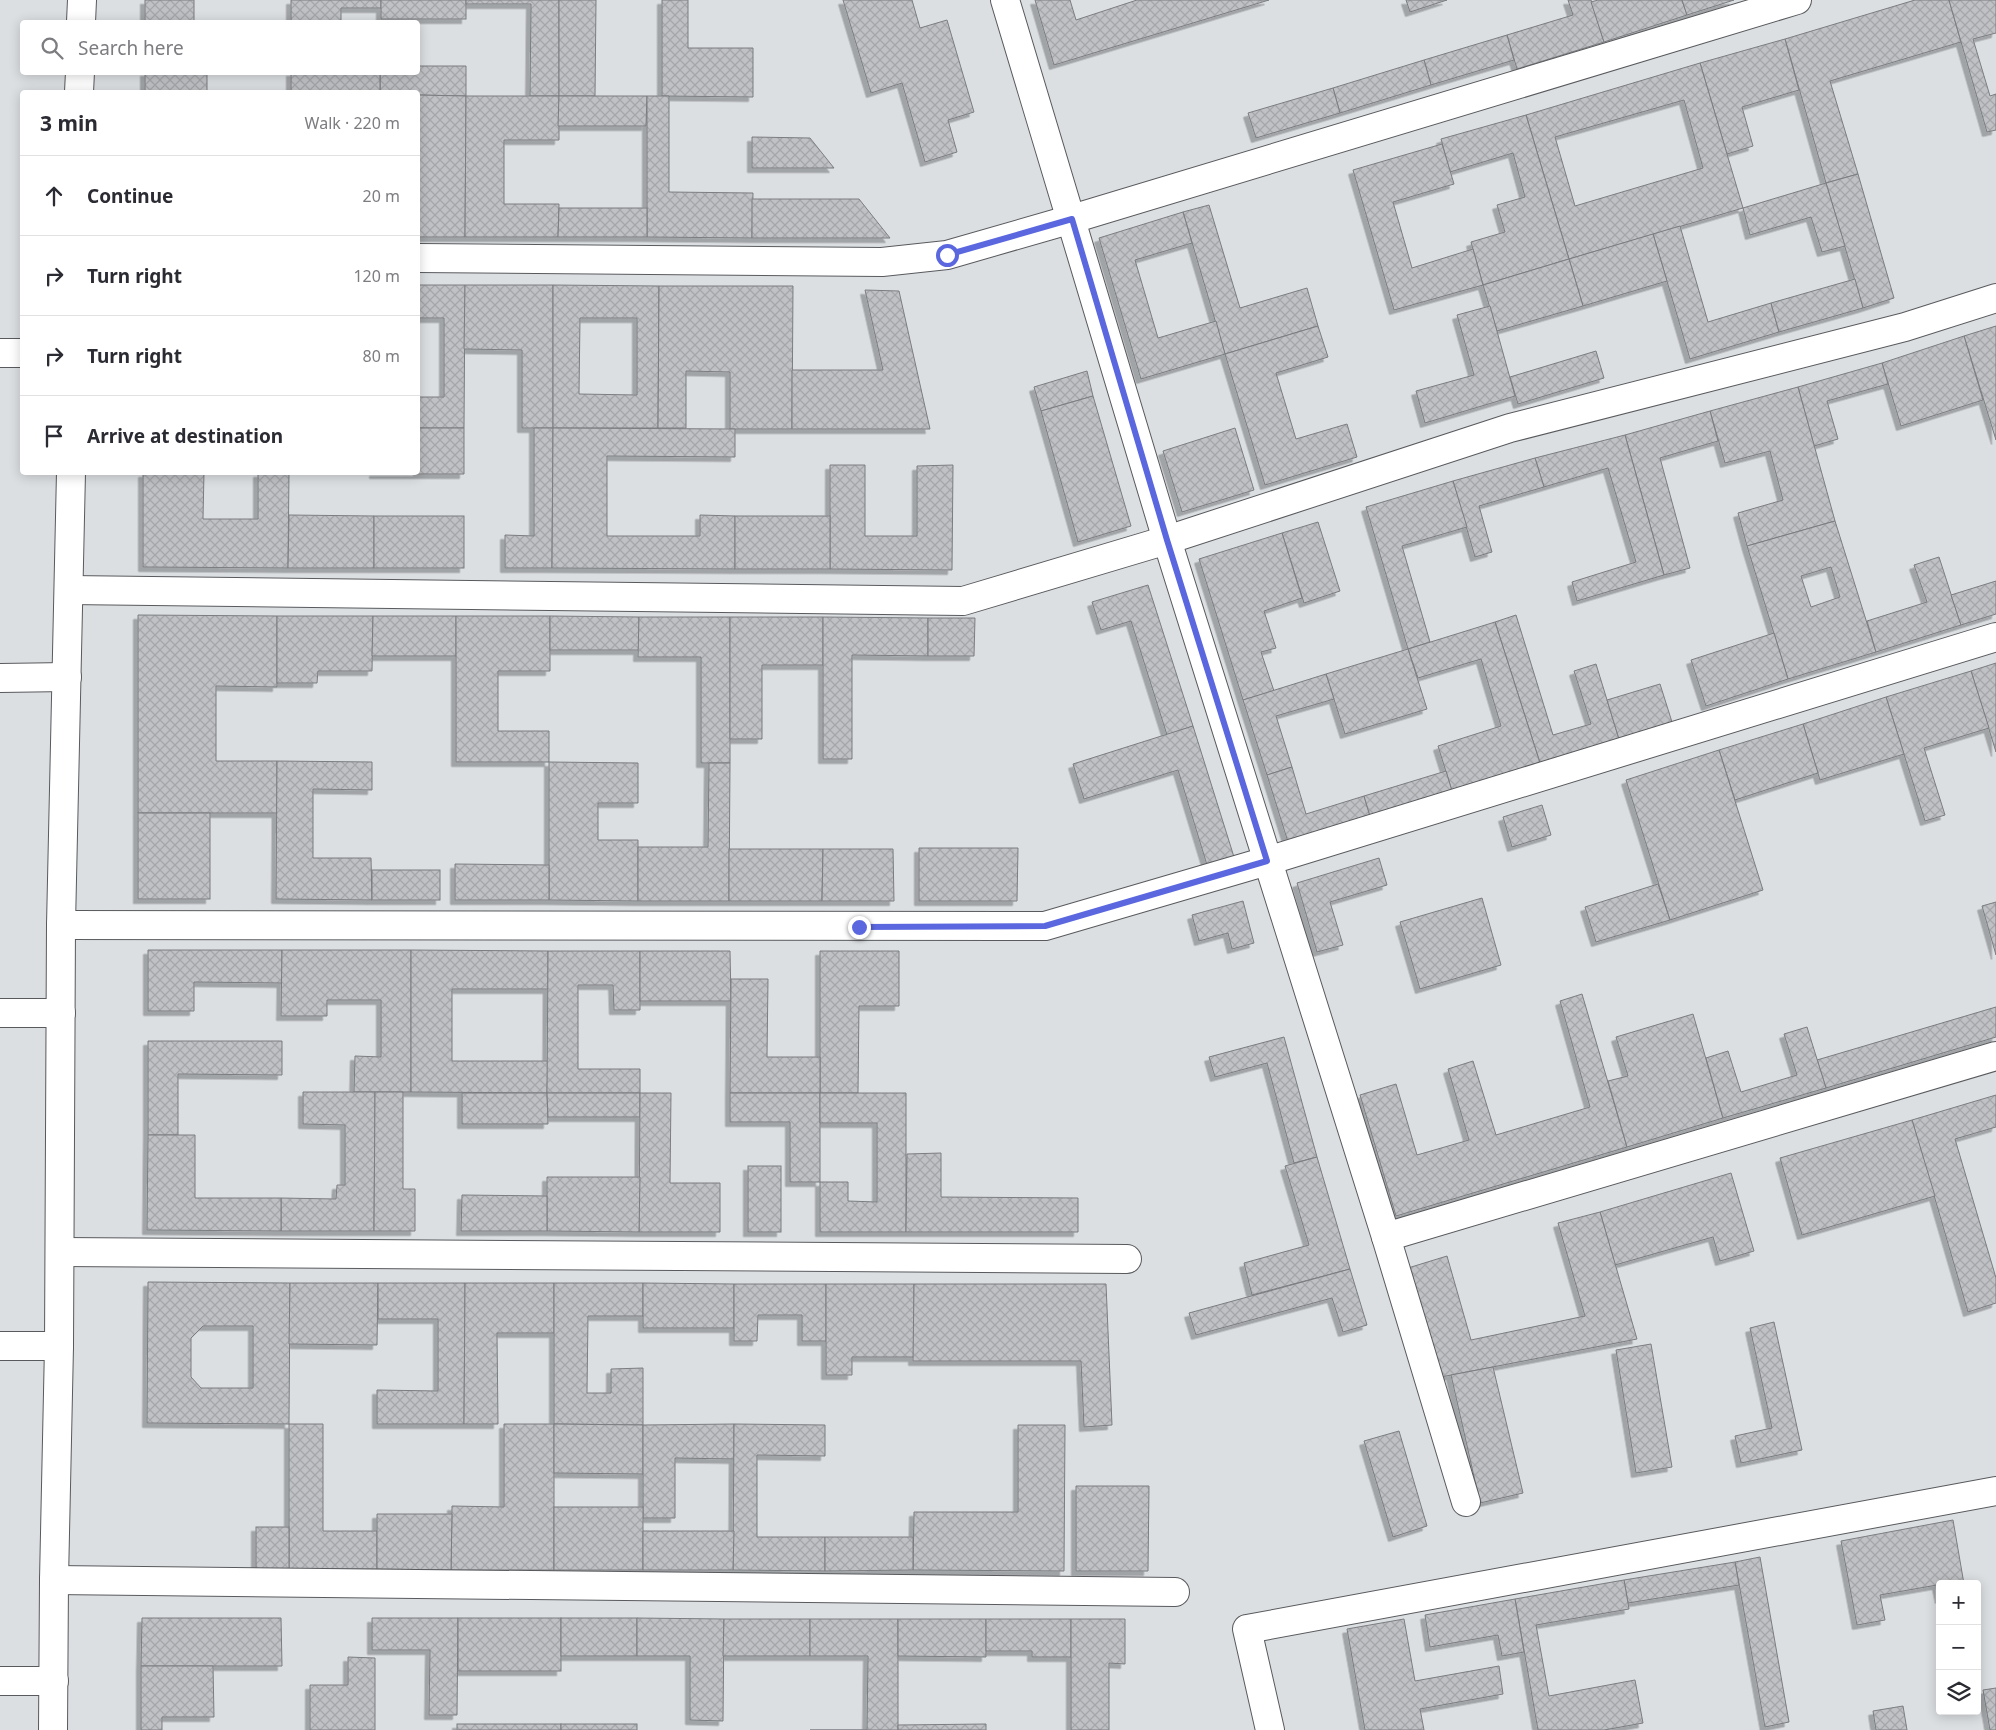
<!DOCTYPE html>
<html lang="en">
<head>
<meta charset="utf-8">
<style>
  body { margin:0; font-family:"Noto Sans",sans-serif; background:#f7f7f7; color:#2b2b33 }
  .controls { position:absolute; right:15px; bottom:15px; display:grid; overflow:hidden; border-radius:5px; box-shadow:0 2px 12px #0003 }
  .controls button { width:45px; height:45px; display:grid; place-items:center; padding:0; border:0; border-bottom:1px solid #e1e1e2; background:#fff; color:#2b2b33; font:25px sans-serif }
  .stop { position:absolute; width:15px; height:15px; margin:-11px; border:4px solid #5a67de; border-radius:50%; background:#fff }
  .stop.end { background:#5a67de; border-color:#fff; box-shadow:0 1px 5px #0008 }
  .list { margin:0; padding:0; list-style:none }
  h2 { display:flex; justify-content:space-between; align-items:center; height:65px; margin:0; padding:0 20px; font-size:21px }
  h2 small { font-size:16px; font-weight:400; color:#7c7c81 }
  .list li { display:grid; grid-template-columns:32px 1fr auto; gap:15px; align-items:center; box-sizing:border-box; height:80px; padding:0 20px; border-top:1px solid #e1e1e2 }
  .list b { display:block; font-size:19px; white-space:nowrap }
  .list em { font-size:16px; font-style:normal; color:#7c7c81 }
  .icon { flex:none; width:28px; height:28px; fill:none; stroke:currentColor; stroke-width:2; stroke-linecap:round; stroke-linejoin:round }
  .map { position:relative; flex:none; width:1996px; height:1730px; overflow:hidden }
  .search { position:absolute; background:#fff; box-shadow:0 2px 12px #0003; left:20px; top:20px; width:400px; height:55px; display:flex; align-items:center; gap:12px; box-sizing:border-box; padding:0 18px; border-radius:5px; color:#7c7c81; font-size:19px }
  .panel { position:absolute; background:#fff; box-shadow:0 2px 12px #0003; left:20px; top:90px; width:400px; height:385px; border-radius:5px }
  .map>svg:first-child { display:block }
  .building { fill:url(#building-cross-hatch); stroke:#7b7d80; fill-rule:evenodd; filter:url(#shadow) }
  .lines { fill:none; stroke-linecap:round; stroke-linejoin:round }
  .minor-casing { stroke:#585a5d; stroke-width:30 }
  .minor { stroke:#fff; stroke-width:28 }
  .route { stroke:#5a67de; stroke-width:6 }
</style>
</head>
<body>
<div class="map">
<svg width="1996" height="1730" viewBox="0 0 1996 1730">
  <defs>
    <pattern id="building-cross-hatch" width="8" height="8" patternUnits="userSpaceOnUse" patternTransform="scale(1.25)"><rect width="8" height="8" fill="#bfc1c4"/><path d="M0 0l8 8M0 8l8-8" fill="none" stroke="#a4a6a9"/></pattern>
    <filter id="shadow"><feDropShadow dx="-4.5" dy="4.5" stdDeviation="0" flood-color="#0004"/></filter>
  </defs>
  <rect width="100%" height="100%" fill="#dcdfe2"/>
  <g class="building">
    <rect x="145" y="0" width="49" height="22"/>
    <polygon points="291,0 381,0 381,8 341,8 341,22 291,22"/>
    <rect x="381" y="0" width="85" height="19"/>
    <polygon points="466,0 559,0 559,96 530,96 531,4 466,4"/>
    <polygon points="559,0 596,0 595,96 559,96"/>
    <polygon points="662,0 688,0 688,48 753,48 753,97 662,96"/>
    <polygon points="843,0 912,0 920,28 947,20 974,112 948,120 957,152 925,162 902,83 871,93"/>
    <polygon points="1035,0 1070,0 1076,20 1137,0 1269,0 1054,65"/>
    <polygon points="1406,0 1447,0 1410,12"/>
    <polygon points="1568,0 1591,0 1604,42 1517,69 1507,35 1573,15"/>
    <polygon points="1598,0 1682,0 1687,15 1604,42 1591,2"/>
    <polygon points="1682,0 1734,0 1687,15"/>
    <polygon points="1915,0 1949,0 1961,42 1830,81 1858,174 1826,183 1785,39"/>
    <polygon points="1949,0 1996,0 1996,33 1973,39 1990,96 1996,94 1996,130 1987,132"/>
    <polygon points="1507,35 1514,60 1431,85 1424,60"/>
    <polygon points="1785,39 1799,90 1742,107 1753,146 1727,154 1700,63"/>
    <polygon points="1424,60 1431,85 1340,113 1333,88"/>
    <path d="M1700,63l43,145 -174,51 -43,-144zM1684,100l19,68 -128,38 -20,-69z"/>
    <polygon points="418,66 466,66 466,96 418,95 418,92 380,92 380,72 418,72"/>
    <rect x="145" y="72" width="62" height="20"/>
    <rect x="291" y="72" width="89" height="20"/>
    <polygon points="1333,88 1340,113 1256,138 1248,113"/>
    <polygon points="418,95 466,96 465,237 418,237"/>
    <polygon points="466,96 559,96 559,140 504,140 504,204 559,204 558,237 465,237"/>
    <polygon points="559,96 647,96 646,126 558,126"/>
    <polygon points="647,96 669,96 669,192 753,193 752,238 647,237"/>
    <polygon points="1526,115 1569,259 1483,285 1471,242 1505,232 1497,205 1525,197 1513,153 1450,172 1441,139"/>
    <polygon points="752,137 810,138 834,168 752,168"/>
    <polygon points="1442,144 1454,184 1393,202 1412,268 1473,249 1483,285 1394,310 1353,170"/>
    <polygon points="1858,174 1894,298 1863,308 1826,183"/>
    <polygon points="1826,183 1845,246 1822,252 1811,217 1750,235 1743,208"/>
    <polygon points="752,199 859,199 890,238 752,238"/>
    <polygon points="1209,205 1240,308 1307,288 1318,326 1225,354 1183,212"/>
    <polygon points="559,208 647,208 647,237 558,237"/>
    <polygon points="1183,212 1192,243 1135,260 1158,338 1216,321 1225,354 1141,379 1099,238"/>
    <polygon points="1680,226 1708,322 1771,303 1779,332 1690,359 1653,234"/>
    <polygon points="1653,234 1667,281 1583,306 1569,259"/>
    <polygon points="1569,259 1583,306 1497,331 1483,285"/>
    <polygon points="1855,279 1863,308 1779,332 1771,303"/>
    <polygon points="418,285 465,285 464,428 418,428 418,397 444,397 444,318 418,318"/>
    <polygon points="465,285 553,285 553,428 522,428 522,350 464,349"/>
    <path d="M553,285l106,1 -1,142h-105zM580,318h57v77l-58,-1z"/>
    <polygon points="659,286 793,286 792,429 730,429 730,372 686,371 686,428 658,428"/>
    <polygon points="865,290 899,291 930,429 792,429 792,370 883,370"/>
    <polygon points="1490,306 1515,396 1425,423 1416,391 1474,375 1457,315"/>
    <polygon points="1318,326 1328,357 1276,373 1296,439 1347,424 1357,457 1265,485 1225,354"/>
    <polygon points="1996,326 1996,440 1964,336"/>
    <polygon points="1964,336 1983,400 1901,426 1882,363"/>
    <polygon points="1596,351 1604,378 1518,404 1510,377"/>
    <polygon points="1882,363 1888,384 1827,401 1838,439 1814,446 1798,387"/>
    <polygon points="1087,371 1093,396 1041,411 1034,387"/>
    <polygon points="1798,387 1835,521 1747,546 1738,513 1783,500 1770,451 1725,463 1710,411"/>
    <polygon points="1093,396 1131,526 1078,542 1041,411"/>
    <polygon points="1710,411 1718,441 1660,458 1690,568 1664,575 1625,435"/>
    <polygon points="418,428 464,428 464,474 374,474 374,472 418,472"/>
    <polygon points="534,428 553,428 552,568 505,568 505,535 534,536"/>
    <polygon points="553,428 735,429 735,457 607,456 607,536 700,536 700,515 735,516 735,569 552,568"/>
    <polygon points="1235,428 1254,490 1182,512 1163,451"/>
    <polygon points="1625,435 1664,575 1577,601 1572,582 1636,562 1608,468 1544,487 1535,458"/>
    <polygon points="1535,458 1544,487 1479,506 1492,552 1475,557 1453,481"/>
    <polygon points="830,465 865,465 865,536 917,536 917,466 953,465 952,570 830,569"/>
    <polygon points="204,472 203,519 258,519 258,473 289,473 288,568 143,567 143,473"/>
    <polygon points="1453,481 1467,527 1402,546 1430,642 1408,649 1366,507"/>
    <polygon points="289,515 374,516 374,568 288,568"/>
    <rect x="374" y="516" width="90" height="52"/>
    <rect x="735" y="516" width="95" height="53"/>
    <path d="M1835,521l41,131 -88,27 -41,-133zM1831,567l9,30 -29,10 -10,-31z"/>
    <polygon points="1318,522 1340,591 1304,603 1282,533"/>
    <polygon points="1282,533 1302,598 1264,611 1276,648 1261,652 1274,691 1243,700 1199,559"/>
    <polygon points="1939,557 1961,625 1876,652 1867,621 1927,602 1914,565"/>
    <polygon points="1996,581 1996,614 1961,625 1951,595"/>
    <polygon points="1148,585 1193,726 1167,735 1131,621 1101,630 1092,602"/>
    <polygon points="138,615 277,616 277,687 216,686 216,761 277,761 277,813 138,813"/>
    <polygon points="1516,615 1553,735 1591,724 1574,671 1596,664 1619,739 1540,763 1495,622"/>
    <polygon points="277,616 373,616 372,671 318,671 317,683 277,683"/>
    <polygon points="373,616 456,616 456,656 372,656"/>
    <polygon points="456,616 550,616 550,671 498,671 498,731 549,731 549,762 456,762"/>
    <polygon points="550,616 639,617 639,650 550,650"/>
    <polygon points="639,617 730,617 730,763 701,763 701,657 638,657"/>
    <polygon points="730,617 823,617 823,665 762,665 762,739 730,739"/>
    <polygon points="823,617 928,618 928,656 852,655 852,759 823,759"/>
    <polygon points="928,618 975,618 974,656 928,656"/>
    <polygon points="1495,622 1540,763 1452,791 1438,746 1501,726 1481,659 1418,678 1408,649"/>
    <polygon points="1774,633 1788,679 1706,706 1691,660"/>
    <polygon points="1408,649 1427,709 1345,734 1326,674"/>
    <polygon points="1996,663 1996,752 1971,671"/>
    <polygon points="1971,671 1989,728 1924,748 1945,815 1925,821 1886,697"/>
    <polygon points="1326,674 1334,699 1276,716 1292,767 1267,775 1243,700"/>
    <polygon points="1660,684 1672,722 1619,739 1607,700"/>
    <polygon points="1886,697 1904,754 1820,780 1803,724"/>
    <polygon points="1803,724 1818,773 1735,800 1719,750"/>
    <polygon points="1193,726 1234,857 1207,865 1178,770 1084,799 1073,764"/>
    <polygon points="1719,750 1763,890 1670,920 1626,780"/>
    <polygon points="277,761 372,762 372,790 313,789 313,858 371,858 372,900 276,899"/>
    <polygon points="549,762 638,763 638,803 598,803 598,840 638,840 638,901 549,900"/>
    <polygon points="709,763 730,763 729,901 638,901 638,847 708,847"/>
    <polygon points="1292,767 1306,814 1364,796 1370,816 1288,842 1267,775"/>
    <polygon points="1446,771 1452,791 1370,816 1364,796"/>
    <polygon points="1542,805 1551,835 1512,847 1503,817"/>
    <rect x="138" y="813" width="72" height="86"/>
    <polygon points="919,848 1018,848 1017,901 919,901"/>
    <polygon points="729,849 823,849 822,901 729,901"/>
    <polygon points="823,849 893,849 894,901 822,901"/>
    <polygon points="1379,858 1387,885 1330,902 1343,945 1317,952 1297,883"/>
    <polygon points="455,864 549,865 549,900 455,900"/>
    <rect x="372" y="870" width="68" height="30"/>
    <polygon points="1658,884 1670,920 1596,942 1585,907"/>
    <polygon points="1482,898 1501,965 1420,989 1400,922"/>
    <polygon points="1243,901 1254,943 1232,949 1228,933 1199,941 1192,915"/>
    <polygon points="1996,902 1996,955 1982,906"/>
    <polygon points="148,950 282,950 282,983 194,982 194,1011 148,1011"/>
    <polygon points="282,950 411,950 411,1092 354,1092 355,1056 381,1057 381,1000 327,1000 327,1016 281,1016"/>
    <polygon points="411,950 548,951 548,989 452,989 452,1061 548,1061 547,1093 411,1092"/>
    <polygon points="548,951 640,951 640,1010 614,1010 613,985 578,985 578,1069 640,1069 640,1093 547,1093"/>
    <polygon points="640,951 730,951 731,1001 640,1001"/>
    <polygon points="820,951 899,951 899,1006 859,1006 858,1093 820,1093"/>
    <polygon points="731,979 768,979 767,1057 820,1057 820,1093 730,1093"/>
    <polygon points="1582,994 1627,1147 1396,1216 1360,1095 1396,1084 1417,1155 1469,1140 1448,1069 1473,1061 1496,1135 1590,1107 1560,1001"/>
    <polygon points="1996,1007 1996,1037 1826,1088 1817,1060"/>
    <polygon points="1693,1014 1723,1118 1627,1147 1608,1081 1628,1076 1616,1037"/>
    <polygon points="1807,1027 1826,1088 1723,1118 1706,1058 1728,1051 1741,1092 1797,1075 1784,1034"/>
    <polygon points="1284,1037 1317,1157 1294,1163 1267,1063 1215,1077 1209,1057"/>
    <polygon points="148,1041 282,1041 282,1075 178,1074 178,1135 148,1135"/>
    <polygon points="303,1092 375,1092 374,1231 281,1231 281,1198 336,1199 337,1185 345,1185 345,1125 303,1124"/>
    <polygon points="375,1092 403,1092 403,1189 415,1189 415,1231 374,1231"/>
    <polygon points="462,1093 547,1093 548,1124 462,1124"/>
    <polygon points="547,1093 640,1093 640,1117 548,1117"/>
    <polygon points="640,1093 671,1093 670,1183 720,1183 720,1232 639,1232"/>
    <polygon points="730,1093 820,1093 820,1182 790,1182 790,1122 730,1122"/>
    <polygon points="820,1093 906,1093 906,1232 820,1232 820,1182 848,1182 848,1201 877,1202 877,1123 820,1123"/>
    <polygon points="1996,1095 1996,1127 1955,1139 1996,1278 1996,1303 1968,1312 1912,1120"/>
    <polygon points="1912,1120 1935,1196 1802,1235 1780,1158"/>
    <polygon points="148,1135 195,1135 195,1198 281,1198 281,1231 147,1230"/>
    <polygon points="941,1153 941,1197 1078,1198 1078,1232 906,1232 907,1154"/>
    <polygon points="1317,1157 1350,1269 1252,1295 1244,1263 1309,1245 1285,1166"/>
    <rect x="748" y="1166" width="33" height="66"/>
    <polygon points="1731,1173 1754,1251 1720,1261 1713,1237 1615,1265 1600,1212"/>
    <polygon points="547,1177 640,1177 639,1232 547,1231"/>
    <polygon points="462,1195 547,1196 547,1231 461,1231"/>
    <polygon points="1600,1212 1637,1339 1441,1377 1408,1268 1447,1256 1471,1340 1585,1316 1558,1223"/>
    <polygon points="1350,1269 1367,1325 1343,1332 1332,1298 1196,1335 1189,1313"/>
    <path d="M148,1282l142,1 -1,141 -142,-1zM203,1326h50v62h-52l-10,-11v-39z"/>
    <polygon points="290,1283 378,1283 377,1345 289,1344"/>
    <polygon points="378,1283 465,1283 464,1424 377,1424 377,1390 438,1391 438,1319 378,1319"/>
    <polygon points="465,1283 554,1283 554,1333 497,1333 498,1424 464,1424"/>
    <polygon points="554,1283 643,1283 643,1316 588,1316 587,1393 611,1393 611,1369 643,1368 643,1425 554,1424"/>
    <polygon points="643,1283 734,1284 734,1328 643,1328"/>
    <polygon points="734,1284 826,1284 826,1341 802,1341 802,1315 758,1315 757,1341 734,1341"/>
    <polygon points="826,1284 914,1284 914,1357 852,1357 852,1375 826,1375"/>
    <polygon points="914,1284 1106,1284 1112,1425 1084,1427 1081,1361 913,1361"/>
    <polygon points="1774,1322 1802,1450 1741,1463 1735,1436 1772,1428 1750,1328"/>
    <polygon points="1651,1344 1672,1467 1636,1473 1616,1350"/>
    <polygon points="1493,1367 1523,1493 1480,1503 1451,1375"/>
    <polygon points="289,1424 323,1424 323,1531 377,1531 377,1569 289,1569"/>
    <polygon points="504,1424 554,1424 554,1570 451,1570 452,1506 504,1507"/>
    <polygon points="554,1424 643,1425 643,1474 554,1473"/>
    <polygon points="734,1424 734,1459 675,1458 675,1518 643,1518 643,1425"/>
    <polygon points="734,1424 825,1425 825,1456 757,1455 757,1537 825,1537 825,1571 733,1570"/>
    <polygon points="1018,1425 1065,1425 1064,1571 913,1570 914,1512 1018,1512"/>
    <polygon points="1399,1431 1427,1526 1393,1537 1364,1441"/>
    <polygon points="1076,1486 1149,1486 1148,1571 1076,1571"/>
    <rect x="554" y="1507" width="89" height="63"/>
    <polygon points="377,1514 452,1514 451,1570 377,1569"/>
    <polygon points="1953,1520 1964,1584 1940,1584 1940,1599 1937,1585 1880,1595 1885,1620 1857,1625 1841,1541"/>
    <rect x="256" y="1527" width="33" height="42"/>
    <polygon points="643,1531 734,1531 733,1570 643,1570"/>
    <polygon points="825,1537 913,1537 913,1570 825,1571"/>
    <polygon points="1760,1557 1789,1722 1765,1727 1735,1562"/>
    <polygon points="1735,1562 1739,1585 1628,1603 1624,1580"/>
    <polygon points="1624,1580 1629,1609 1536,1625 1549,1696 1635,1680 1643,1723 1604,1730 1538,1730 1515,1599"/>
    <polygon points="1515,1599 1524,1652 1502,1656 1498,1635 1430,1647 1425,1615"/>
    <polygon points="142,1618 281,1618 282,1666 141,1666"/>
    <polygon points="372,1618 458,1618 457,1715 429,1715 430,1650 372,1650"/>
    <rect x="458" y="1618" width="103" height="53"/>
    <rect x="561" y="1618" width="76" height="38"/>
    <polygon points="637,1618 724,1619 723,1721 690,1720 690,1656 637,1656"/>
    <polygon points="724,1619 810,1619 810,1656 723,1656"/>
    <polygon points="810,1619 898,1619 898,1730 810,1730 867,1730 868,1656 810,1656"/>
    <polygon points="898,1619 986,1619 986,1657 898,1656"/>
    <polygon points="986,1619 1071,1619 1071,1657 1032,1657 1032,1651 986,1651"/>
    <polygon points="1071,1619 1125,1619 1125,1664 1109,1663 1109,1730 1071,1730"/>
    <polygon points="1404,1619 1415,1681 1499,1666 1503,1694 1420,1709 1424,1730 1365,1730 1347,1629"/>
    <polygon points="348,1657 375,1658 375,1730 310,1730 310,1685 348,1685"/>
    <polygon points="141,1666 213,1666 214,1717 162,1717 162,1730 141,1730"/>
    <polygon points="1996,1688 1996,1730 1990,1730 1983,1690"/>
    <polygon points="1903,1706 1907,1730 1876,1730 1873,1711"/>
    <rect x="457" y="1724" width="104" height="6"/>
    <rect x="561" y="1724" width="76" height="6"/>
    <polygon points="986,1724 986,1730 898,1730 898,1725"/>
  </g>
  <g class="lines">
    <g class="minor-casing">
      <g id="minor">
        <polyline points="1005,0 1167,540 1386,1237 1466,1502"/>
        <polyline points="81,22 82,0"/>
        <polyline points="79,92 80,72"/>
        <polyline points="418,258 882,262 947,255 1072,219 1797,0"/>
        <polyline points="0,353 22,353"/>
        <polyline points="69,590 963,601 1167,540 1510,428 1905,327 1996,298"/>
        <polyline points="0,678 67,677"/>
        <polyline points="61,925 1045,926 1267,861 1996,637"/>
        <polyline points="0,1013 61,1013"/>
        <polyline points="1386,1237 1996,1056"/>
        <polyline points="60,1252 1127,1259"/>
        <polyline points="0,1346 59,1346"/>
        <polyline points="54,1580 1175,1592"/>
        <polyline points="0,1681 54,1681"/>
        <polyline points="53,1730 54,1580 59,1346 61,925 71,472"/>
        <polyline points="1270,1730 1247,1629 1996,1491"/>
      </g>
    </g>
    <use href="#minor" class="minor"/>
  </g>
  <g class="lines">
    <polyline class="route" points="859,927 1045,926 1267,861 1167,540 1072,219 947,255"/>
  </g>
</svg>
<div class="controls">
<button>+</button>
<button>−</button>
<button><svg class="icon" aria-label="layers" viewBox="0 0 24 24"><path d="M12 4l9 5-9 5-9-5zM3 14l9 5 9-5"/></svg></button>
</div>
<div class="stop" style="left:947px;top:255px"></div>
<div class="stop end" style="left:859px;top:927px"></div>
<div class="search"><svg class="icon" aria-label="search" viewBox="0 0 24 24"><circle cx="10" cy="10" r="6"/><path d="M15 15l6 6"/></svg>Search here</div>
<section class="panel">
<h2>3 min<small>Walk · 220 m</small></h2>
<ul class="list">
<li><svg class="icon" aria-label="ahead" viewBox="0 0 24 24"><path d="M12 20V5M6 11l6-6 6 6"/></svg><div><b>Continue</b></div><em>20 m</em></li>
<li><svg class="icon" aria-label="right" viewBox="0 0 24 24"><path d="M7 20v-9h11M14 6l5 5-5 5"/></svg><div><b>Turn right</b></div><em>120 m</em></li>
<li><svg class="icon" aria-label="right" viewBox="0 0 24 24"><path d="M7 20v-9h11M14 6l5 5-5 5"/></svg><div><b>Turn right</b></div><em>80 m</em></li>
<li><svg class="icon" aria-label="arrive" viewBox="0 0 24 24"><path d="M6 21V4h12l-3 4 3 4H6"/></svg><div><b>Arrive at destination</b></div></li>
</ul>
</section>
</div>
</body>
</html>
